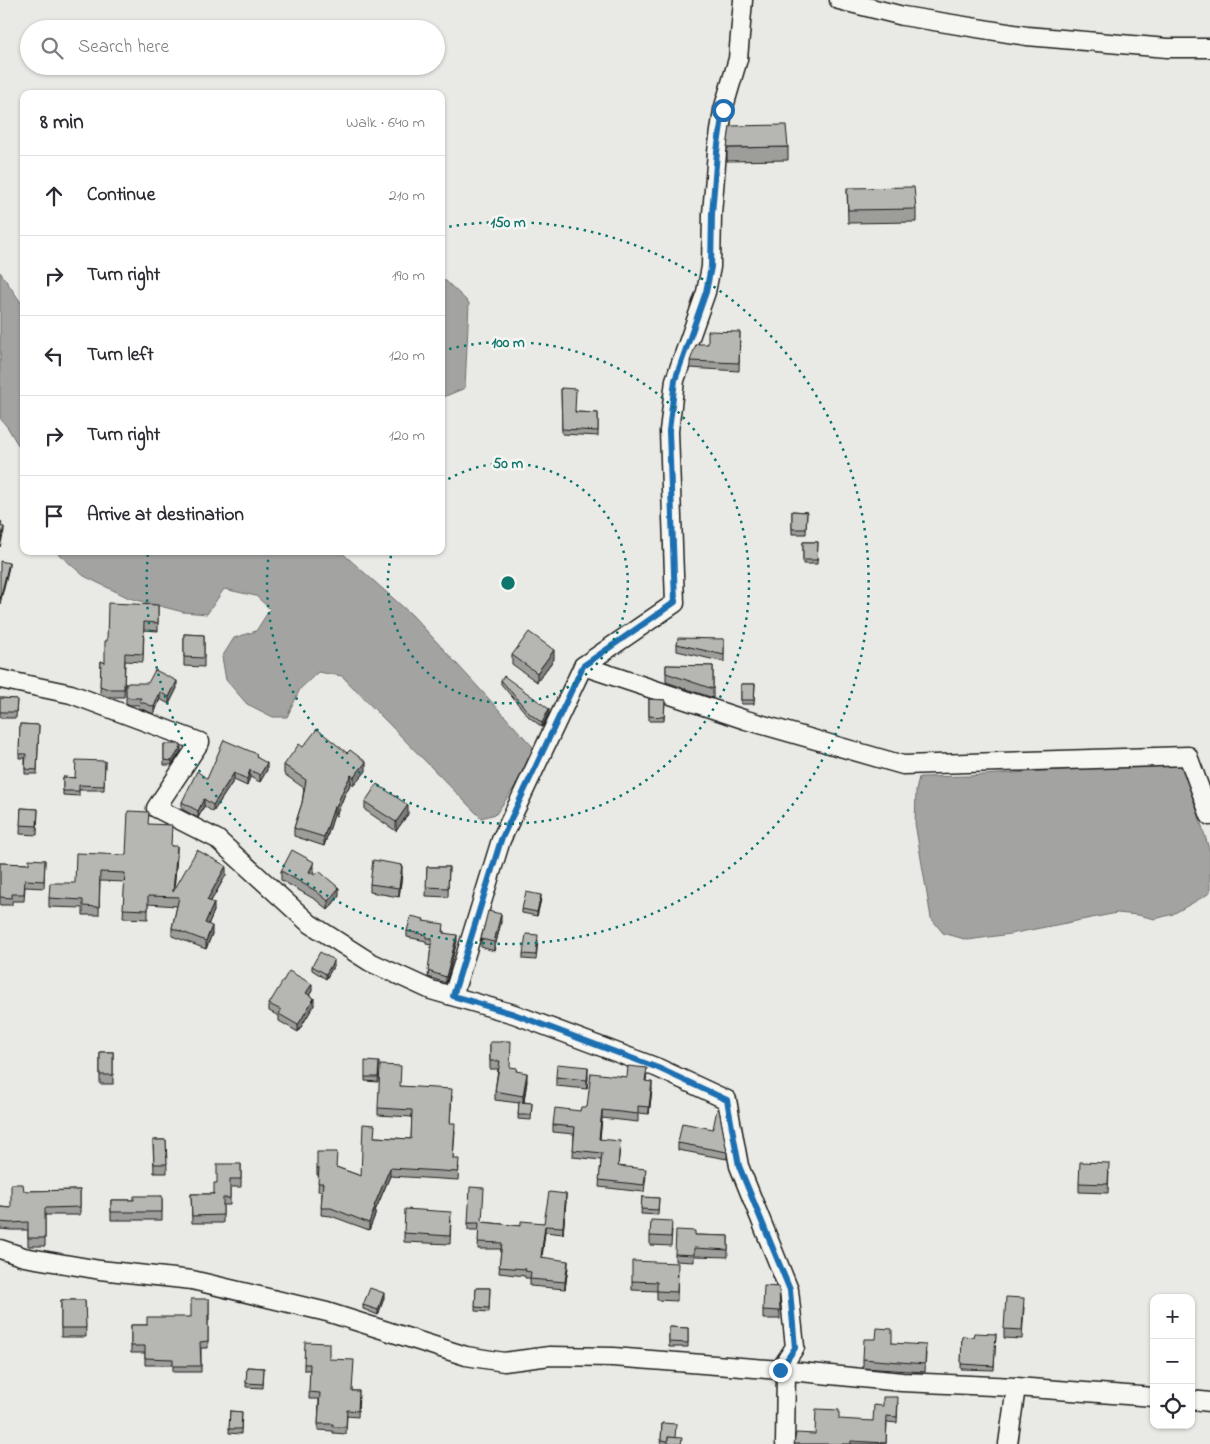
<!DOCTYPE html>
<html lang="en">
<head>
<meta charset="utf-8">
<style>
  body { margin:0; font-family:"Indie Flower",sans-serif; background:#f2f2f3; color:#2b2b33 }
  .controls { position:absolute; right:15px; bottom:15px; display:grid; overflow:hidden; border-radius:10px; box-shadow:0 1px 4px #0004 }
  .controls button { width:45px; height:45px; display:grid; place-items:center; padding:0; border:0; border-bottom:1px solid #e1e1e2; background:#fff; color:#2b2b33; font:25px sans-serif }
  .stop { position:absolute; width:15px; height:15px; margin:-11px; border:4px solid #1f6fb2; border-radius:50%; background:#fff }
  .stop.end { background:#1f6fb2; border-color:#fff; box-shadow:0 1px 5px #0008 }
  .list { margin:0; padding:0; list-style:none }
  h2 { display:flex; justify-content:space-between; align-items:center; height:65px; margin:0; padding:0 20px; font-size:21px }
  h2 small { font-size:16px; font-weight:400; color:#7c7c81 }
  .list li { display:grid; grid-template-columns:32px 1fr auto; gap:15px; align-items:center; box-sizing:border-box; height:80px; padding:0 20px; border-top:1px solid #e1e1e2 }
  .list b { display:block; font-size:19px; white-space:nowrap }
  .list em { font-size:16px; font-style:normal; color:#7c7c81 }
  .icon { flex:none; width:28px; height:28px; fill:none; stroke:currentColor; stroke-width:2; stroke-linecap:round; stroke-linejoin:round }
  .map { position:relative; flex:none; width:1210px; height:1444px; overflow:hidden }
  .search { position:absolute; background:#fff; box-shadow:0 1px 4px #0004; left:20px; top:20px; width:425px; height:55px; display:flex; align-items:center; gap:12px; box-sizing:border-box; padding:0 18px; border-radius:28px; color:#7c7c81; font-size:19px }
  .panel { position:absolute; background:#fff; box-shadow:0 1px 4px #0004; left:20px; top:90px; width:425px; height:465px; border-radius:10px }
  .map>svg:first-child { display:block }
  .water { fill:#a3a3a1; stroke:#6d6d6c }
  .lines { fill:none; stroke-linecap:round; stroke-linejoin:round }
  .minor-casing { stroke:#1c1c1c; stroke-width:21 }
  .minor { stroke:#f6f6f2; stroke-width:18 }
  .wall { fill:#9d9d9a; stroke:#1c1c1c }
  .shaded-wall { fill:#7f7f7d; stroke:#1c1c1c }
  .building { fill:#b6b6b3; stroke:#1c1c1c }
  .route { stroke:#1f6fb2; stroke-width:6 }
  .ring { fill:none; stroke:#0f766e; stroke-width:2.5; stroke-dasharray:2.5 5 }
  .centre { fill:#0f766e; stroke:#f6f6f2; stroke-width:2.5 }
  .ring-label { font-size:15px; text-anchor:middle; font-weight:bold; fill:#0f766e; stroke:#f6f6f2; stroke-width:5; stroke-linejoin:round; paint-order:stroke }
</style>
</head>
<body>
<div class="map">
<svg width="1210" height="1444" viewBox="0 0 1210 1444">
  <rect width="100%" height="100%" fill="#e9e9e5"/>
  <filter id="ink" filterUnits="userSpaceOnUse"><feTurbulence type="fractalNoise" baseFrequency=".02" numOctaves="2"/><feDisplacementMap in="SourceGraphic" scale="10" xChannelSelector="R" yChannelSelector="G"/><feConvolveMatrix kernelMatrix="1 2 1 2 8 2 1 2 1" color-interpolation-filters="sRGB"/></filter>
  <g filter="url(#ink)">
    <g class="water">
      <polygon points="0,272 24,307 24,455 8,428 0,418"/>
      <polygon points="441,280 446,281 469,303 465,388 441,398"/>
      <polygon points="55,551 340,551 412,615 533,747 520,779 496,814 481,818 342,676 318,672 300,689 287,717 273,717 247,704 226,680 222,657 234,638 256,631 270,609 256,596 224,589 207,614 183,612 129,598 84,576"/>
      <polygon points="1182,762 1210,852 1210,893 1173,914 1155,919 1138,915 1117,913 1010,934 968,940 943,933 931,918 915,823 916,791 919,777 968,776"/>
    </g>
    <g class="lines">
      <g class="minor-casing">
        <g id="minor">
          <polyline points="839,0 903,16 1027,36 1167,48 1210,48"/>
          <polyline points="583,666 746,720 903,765 1188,756 1210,816"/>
          <polyline points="0,679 71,694 200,742 156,808 217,839 309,923 370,962 431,990 514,1014 658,1068 727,1100 739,1166 789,1290 795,1347 780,1370"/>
          <polyline points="453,996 501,840 583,666 675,603 669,431 675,380 706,292 711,267 712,214 717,152 723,110 738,59 743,0"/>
          <polyline points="0,1249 24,1257 100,1270 192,1280 327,1312 466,1356 504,1362 550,1356 613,1357 780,1370 902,1382 1016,1387 1154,1397"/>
          <polyline points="1191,1400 1210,1402"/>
          <polyline points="785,1444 786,1371"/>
          <polyline points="1008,1444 1016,1387"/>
        </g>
      </g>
      <use href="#minor" class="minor"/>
    </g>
    <g class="wall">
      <polygon points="788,147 788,160 727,161 727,148"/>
      <polygon points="847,188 916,209 916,222 848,223"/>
      <polygon points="740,332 739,371 690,368 690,361 708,344"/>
      <polygon points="561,388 576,412 598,413 598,436 562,434"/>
      <polygon points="792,511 807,512 806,534 792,534"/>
      <polygon points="803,542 818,542 817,564 803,564"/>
      <polygon points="158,605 158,631 144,630 143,662 125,661 124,697 108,697 100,694 101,661 105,663"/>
      <polygon points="184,634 204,635 204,667 184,666"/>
      <polygon points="724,639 724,662 677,651 677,644"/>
      <polygon points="512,655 554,659 537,682 512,664"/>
      <polygon points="666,665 713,666 713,698 666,682"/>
      <polygon points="501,680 549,713 542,727 529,717 501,684"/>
      <polygon points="126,683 177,688 169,704 160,699 154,714 139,708 139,705 130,705 126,703"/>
      <polygon points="741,684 755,684 754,704 741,704"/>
      <polygon points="0,698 17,699 16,718 0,718"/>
      <polygon points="649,699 665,700 664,721 649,721"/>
      <polygon points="20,724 39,725 37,774 25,774 25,758 19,758"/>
      <polygon points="164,744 181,751 172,765 164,765"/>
      <polygon points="303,747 366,771 354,785 351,783 344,796 336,816 334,815 324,846 294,836 294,828 302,803 304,788 284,774 284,765"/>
      <polygon points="257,757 267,770 260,782 250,777 247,786 234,780 213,812 204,806 198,818 182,809 182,802 207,779"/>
      <polygon points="105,761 104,790 79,790 79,796 63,795 63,777 75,778"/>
      <polygon points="365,802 408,814 396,831 365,810"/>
      <polygon points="21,808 38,809 37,835 20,834"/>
      <polygon points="148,824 172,846 177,855 174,891 226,875 211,901 214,911 208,925 212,934 206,949 172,936 172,928 177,906 148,904 148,919 123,918 125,882 100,881 99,915 83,915 83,908 49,907 49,898 126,855"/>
      <polygon points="45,860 44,888 25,887 24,901 12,901 12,905 0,905 0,863 29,864"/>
      <polygon points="427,867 449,867 448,897 426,896"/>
      <polygon points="281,871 314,871 312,874 339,896 328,910 316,900 281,880"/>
      <polygon points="402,874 399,897 370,892 370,884"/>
      <polygon points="541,899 537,916 522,913 522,909"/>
      <polygon points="424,921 444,930 444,933 457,941 446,983 428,977 431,945 426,944 426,941 407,937 407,931"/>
      <polygon points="501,922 494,951 481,947 481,939"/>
      <polygon points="538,940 536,960 523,959 523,954"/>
      <polygon points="334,965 326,979 312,970 312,966"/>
      <polygon points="312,991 309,995 314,1005 298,1032 279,1021 279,1016 269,1011 269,1004"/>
      <polygon points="490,1042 510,1067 517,1071 527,1081 524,1102 532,1103 531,1120 518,1119 519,1103 495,1100 495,1091 498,1069 490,1069"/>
      <rect x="100" y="1052" width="13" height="32"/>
      <polygon points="379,1062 378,1082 365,1081 365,1077"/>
      <polygon points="647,1075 646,1081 652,1089 649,1114 638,1113 638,1122 602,1118 600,1139 620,1148 618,1166 646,1176 644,1192 599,1187 601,1160 573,1157 574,1134 553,1132 553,1125 587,1107 627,1077"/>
      <polygon points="588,1076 587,1089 556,1086 556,1077"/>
      <polygon points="400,1086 452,1096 450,1123 455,1131 453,1159 459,1167 458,1180 390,1176 375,1211 375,1215 369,1230 331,1216 321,1215 322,1191 318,1191 319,1175 317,1175 317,1168 336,1167 361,1176 375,1137 411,1139 412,1117 378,1115 378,1108"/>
      <polygon points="713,1129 727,1152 727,1159 678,1150 678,1143"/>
      <polygon points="153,1140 166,1140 167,1173 154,1173"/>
      <polygon points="241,1164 241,1187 230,1187 230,1205 223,1205 223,1223 192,1223 191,1194 214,1194 217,1183"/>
      <polygon points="1109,1172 1108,1193 1079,1192 1079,1183"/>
      <polygon points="80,1190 80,1215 45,1215 45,1246 28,1246 28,1230 10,1230 0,1229 0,1207 11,1208 24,1191"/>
      <polygon points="162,1196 162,1220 111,1220 111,1200 134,1200"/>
      <polygon points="642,1197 659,1198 658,1215 641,1214"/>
      <polygon points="566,1201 563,1234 545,1232 542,1257 568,1267 565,1289 530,1286 530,1278 525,1278 525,1276 499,1273 501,1249 478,1249 479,1230 468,1230 468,1223 483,1222 521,1226 544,1223"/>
      <polygon points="451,1220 450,1244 404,1242 404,1233"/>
      <polygon points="672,1230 671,1246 650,1245 650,1236"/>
      <polygon points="695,1235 728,1236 728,1257 694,1256 694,1262 675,1261 675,1254"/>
      <polygon points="678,1272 677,1301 657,1300 657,1291 632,1290 632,1281"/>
      <polygon points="779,1287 780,1319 763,1319 763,1310"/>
      <polygon points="476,1288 490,1288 489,1312 475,1311"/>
      <polygon points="384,1298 378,1315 363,1309 363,1305"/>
      <polygon points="209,1299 209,1321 208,1321 208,1348 201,1348 201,1372 173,1372 173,1365 145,1365 145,1353 131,1353 131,1325 147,1325 191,1317"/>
      <polygon points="61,1300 85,1300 86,1337 61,1337"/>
      <polygon points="1024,1307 1022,1339 1004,1338 1004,1329"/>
      <polygon points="669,1327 688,1328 688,1347 669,1347"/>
      <polygon points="996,1334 994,1370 961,1369 962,1336 973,1337"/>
      <polygon points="892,1343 926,1353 925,1372 863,1368 863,1359"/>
      <polygon points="329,1359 353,1391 359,1391 358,1417 347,1416 346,1434 333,1433 333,1431 318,1430 319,1399 309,1399 310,1370 304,1370 304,1364"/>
      <polygon points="247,1367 264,1368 263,1388 246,1387"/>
      <polygon points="898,1403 897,1423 887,1422 886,1444 794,1444 815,1434 873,1421 883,1406"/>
      <polygon points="230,1411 242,1412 241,1434 229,1433"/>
      <polygon points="662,1423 675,1438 682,1444 661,1444"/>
    </g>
    <g class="shaded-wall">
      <polygon points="4,527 4,531 0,547 0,543"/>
      <polygon points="9,563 9,567 0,604 0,599"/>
      <polygon points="554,650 554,659 537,682 537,673"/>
      <polygon points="177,681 177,688 169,704 169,697"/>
      <polygon points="160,692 160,699 154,714 154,707"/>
      <polygon points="549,709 549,713 542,727 542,723"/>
      <polygon points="181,747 181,751 172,765 172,761"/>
      <polygon points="366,762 366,771 354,785 354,777"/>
      <polygon points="267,763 267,770 260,782 260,775"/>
      <polygon points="250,770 250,777 247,786 247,779"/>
      <polygon points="234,773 234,780 213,812 213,805"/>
      <polygon points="351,775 351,783 344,796 336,816 336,807 344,788"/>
      <polygon points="204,799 204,806 198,818 198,811"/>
      <polygon points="408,805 408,814 396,831 396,822"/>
      <polygon points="334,807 334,815 324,846 324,837"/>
      <polygon points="177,846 177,855 173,897 173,892"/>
      <polygon points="314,862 314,871 309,881 309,872"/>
      <polygon points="402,865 402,874 399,897 399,888"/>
      <polygon points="226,866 226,875 207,908 207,900"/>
      <polygon points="339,888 339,896 328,910 328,901"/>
      <polygon points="541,895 541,899 537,916 537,912"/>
      <polygon points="214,903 214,911 205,932 205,923"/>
      <polygon points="501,914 501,922 494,951 494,942"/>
      <polygon points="212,926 212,934 206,949 206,941"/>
      <polygon points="457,935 457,941 446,983 446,977"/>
      <polygon points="334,960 334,965 326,979 326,974"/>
      <polygon points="312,984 312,991 306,1000 306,993"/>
      <polygon points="314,998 314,1005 298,1032 298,1025"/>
      <polygon points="588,1067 588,1076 587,1089 587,1080"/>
      <polygon points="527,1073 527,1081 523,1104 523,1096"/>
      <polygon points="652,1082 652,1089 649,1114 649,1107"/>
      <polygon points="602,1110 602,1118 599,1146 599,1139"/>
      <polygon points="390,1168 390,1176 375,1211 375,1215 369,1230 369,1223 374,1206"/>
      <polygon points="566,1194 566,1201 563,1234 563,1227"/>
      <polygon points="545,1226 545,1232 541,1264 541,1257"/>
      <polygon points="568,1261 568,1267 565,1289 565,1282"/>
      <polygon points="384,1293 384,1298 378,1315 378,1310"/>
    </g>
    <g class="building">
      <polygon points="786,125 788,147 727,148 730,126"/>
      <polygon points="914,187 916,209 848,210 847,188"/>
      <polygon points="708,331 740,332 739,363 690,361 696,344 708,344"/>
      <polygon points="561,388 576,389 575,412 598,413 598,431 562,429"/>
      <polygon points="792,511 807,512 806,529 792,529"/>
      <polygon points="0,521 2,522 1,526 4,527 0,543"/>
      <polygon points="803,542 818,542 817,560 803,560"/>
      <polygon points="0,561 9,563 0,599"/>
      <polygon points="108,603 158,605 158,623 144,622 143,654 125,653 124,689 108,689 100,686 101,661 105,663 105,641 107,641"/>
      <polygon points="529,632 554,650 537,673 512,655"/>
      <polygon points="184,634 204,635 204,658 184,657"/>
      <polygon points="678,638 724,639 724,655 677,644"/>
      <polygon points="666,665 713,666 713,689 666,673"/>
      <polygon points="155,670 177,681 169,697 160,692 154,707 139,701 141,698 130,698 126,696 126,683 148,683"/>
      <polygon points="504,676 549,709 542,723 529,713 501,680"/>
      <polygon points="741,684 755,684 754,700 741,700"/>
      <polygon points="0,698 17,699 16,712 0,712"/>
      <polygon points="649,699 665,700 664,717 649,716"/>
      <polygon points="20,724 39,725 37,770 25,769 26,754 19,754"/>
      <polygon points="317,729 347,753 350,750 366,762 354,777 351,775 344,788 336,807 334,807 324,837 294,828 302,803 306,780 284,765 299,744 303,747"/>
      <polygon points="224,740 257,754 256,757 267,763 260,775 250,770 247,779 234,773 213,805 204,799 198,811 182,802 197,771 207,779"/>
      <polygon points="164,744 181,744 181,747 172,761 164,760"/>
      <polygon points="76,760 105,761 104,786 79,785 79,791 63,791 63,777 75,778"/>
      <polygon points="377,784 408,805 396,822 365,802"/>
      <polygon points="21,808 38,809 37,826 20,825"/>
      <polygon points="128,811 149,812 148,824 172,825 171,846 177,846 173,892 197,850 226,866 207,900 214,903 205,923 212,926 206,941 172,928 179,897 148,896 148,910 123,909 125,873 100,872 99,907 83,906 83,900 49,898 50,883 75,883 76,853 126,855"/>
      <polygon points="292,850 314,862 309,872 315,875 319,871 339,888 328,901 316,891 281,871"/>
      <polygon points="29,859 45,860 44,881 25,880 24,894 12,894 12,898 0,897 0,863 29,864"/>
      <polygon points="373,860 402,865 399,888 370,884"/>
      <polygon points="427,867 449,867 448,888 426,887"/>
      <polygon points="526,892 541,895 537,912 522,909"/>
      <polygon points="488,911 501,914 494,942 481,939"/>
      <polygon points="411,916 424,919 423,921 444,924 443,933 457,935 446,977 428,971 432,938 426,938 426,935 407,931"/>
      <polygon points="526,934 538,935 536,955 523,954"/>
      <polygon points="320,952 334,960 326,974 312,966"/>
      <polygon points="289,971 312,984 306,993 314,998 298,1025 279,1014 281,1010 269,1004"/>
      <polygon points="503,1041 511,1041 510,1067 517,1068 516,1071 527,1073 523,1096 495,1091 500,1061 490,1061 490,1042 502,1042"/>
      <rect x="100" y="1052" width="13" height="23"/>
      <polygon points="365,1061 379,1062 378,1077 365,1077"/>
      <polygon points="557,1064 588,1067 587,1080 556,1077"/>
      <polygon points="380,1065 401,1066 400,1086 452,1089 450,1123 455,1123 453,1159 459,1159 458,1172 390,1168 374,1206 375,1207 369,1223 331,1208 321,1208 323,1183 318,1183 319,1168 317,1168 317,1152 337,1152 336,1167 361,1176 363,1124 375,1125 374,1137 411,1139 412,1110 378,1108"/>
      <polygon points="628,1066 647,1068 645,1081 652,1082 649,1107 638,1106 638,1114 602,1110 599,1139 620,1141 618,1166 646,1169 644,1185 599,1180 602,1153 573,1150 575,1127 553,1125 555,1108 580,1111 581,1107 587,1107 591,1073 627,1077"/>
      <polygon points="519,1102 532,1103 531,1115 518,1115"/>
      <polygon points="717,1109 719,1110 727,1152 678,1143 682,1123 713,1129"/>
      <polygon points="153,1140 166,1140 167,1164 154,1164"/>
      <polygon points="1080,1162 1109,1163 1108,1184 1079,1183"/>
      <polygon points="217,1164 241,1164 241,1179 230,1179 230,1198 223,1198 223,1215 192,1216 191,1194 214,1194 214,1183 217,1183"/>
      <polygon points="11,1184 23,1184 24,1191 80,1190 80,1207 45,1208 45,1238 28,1238 28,1222 10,1223 0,1222 0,1207 11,1208"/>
      <polygon points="470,1187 484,1188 482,1222 521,1226 521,1221 544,1223 549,1192 566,1194 563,1227 545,1226 541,1257 568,1261 565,1282 530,1279 531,1272 525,1271 526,1269 499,1267 502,1243 478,1242 479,1223 468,1223"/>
      <polygon points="134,1196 162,1196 162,1212 111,1212 111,1200 134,1200"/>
      <polygon points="642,1197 659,1198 658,1210 641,1209"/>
      <polygon points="405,1209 451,1212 450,1236 404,1233"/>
      <polygon points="651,1220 672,1221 671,1237 650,1236"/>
      <polygon points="676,1230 695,1231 695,1235 728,1236 728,1250 694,1248 694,1255 675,1254"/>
      <polygon points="632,1261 678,1263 677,1292 657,1291 657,1282 632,1281"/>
      <polygon points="764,1286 779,1287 780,1311 763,1310"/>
      <polygon points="370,1288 384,1293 378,1310 363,1305"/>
      <polygon points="476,1288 490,1288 489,1308 475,1307"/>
      <polygon points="1006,1297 1024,1298 1022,1330 1004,1329"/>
      <polygon points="191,1299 209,1299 209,1315 208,1315 208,1341 200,1342 201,1366 173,1366 173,1359 145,1358 145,1346 131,1346 131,1325 147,1325 147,1317 191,1317"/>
      <polygon points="61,1300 85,1300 86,1328 61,1328"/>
      <polygon points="669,1327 688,1328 688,1343 669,1342"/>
      <polygon points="877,1328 892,1329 892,1343 926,1345 925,1364 863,1359 864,1339 876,1339"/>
      <polygon points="974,1333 996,1334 994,1366 961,1364 962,1336 973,1337"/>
      <polygon points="305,1342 329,1343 329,1359 354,1360 352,1391 359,1391 358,1411 347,1410 346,1427 333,1427 333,1424 318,1424 320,1393 309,1392 310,1364 304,1364"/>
      <polygon points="247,1367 264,1368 263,1384 246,1383"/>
      <polygon points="883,1397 898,1397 897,1417 887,1416 886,1443 851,1441 851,1444 794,1444 796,1433 815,1434 816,1409 839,1410 839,1419 873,1421 874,1405 883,1406"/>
      <polygon points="230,1411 242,1412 241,1429 229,1429"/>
      <polygon points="662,1423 676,1424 675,1438 668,1437 668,1441 661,1440"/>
      <polygon points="668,1437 682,1438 681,1444 668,1444"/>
    </g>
  </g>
  <g class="lines" filter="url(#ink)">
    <polyline class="route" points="723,110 717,152 712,214 711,267 706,292 675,380 669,431 675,602 583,666 501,840 453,996 514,1014 658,1068 727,1100 739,1166 790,1290 795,1348 780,1370"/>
  </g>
  <g class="ring">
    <path d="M442 483A120 120 0 1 1 392 552"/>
    <path d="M442 351A241 241 0 1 1 269 552"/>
    <path d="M442 228A361 361 0 1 1 148 552"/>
  </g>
  <circle cx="508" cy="583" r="8" class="centre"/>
  <g class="ring-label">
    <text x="508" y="227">150 m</text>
    <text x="508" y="347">100 m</text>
    <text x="508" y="468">50 m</text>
  </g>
</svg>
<div class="controls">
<button>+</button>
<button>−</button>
<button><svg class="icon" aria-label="locate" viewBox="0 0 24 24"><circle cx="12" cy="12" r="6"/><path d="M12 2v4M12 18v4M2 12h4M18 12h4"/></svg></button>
</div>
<div class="stop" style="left:723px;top:110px"></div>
<div class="stop end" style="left:780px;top:1370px"></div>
<div class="search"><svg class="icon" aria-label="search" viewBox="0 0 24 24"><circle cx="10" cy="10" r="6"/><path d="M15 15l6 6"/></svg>Search here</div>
<section class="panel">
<h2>8 min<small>Walk · 640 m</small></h2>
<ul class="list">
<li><svg class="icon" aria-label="ahead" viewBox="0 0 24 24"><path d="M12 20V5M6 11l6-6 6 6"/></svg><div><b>Continue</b></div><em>210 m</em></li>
<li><svg class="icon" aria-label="right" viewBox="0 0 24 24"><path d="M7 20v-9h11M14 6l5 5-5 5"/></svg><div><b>Turn right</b></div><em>190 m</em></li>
<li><svg class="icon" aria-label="left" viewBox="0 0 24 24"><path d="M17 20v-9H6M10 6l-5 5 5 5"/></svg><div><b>Turn left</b></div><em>120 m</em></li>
<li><svg class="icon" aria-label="right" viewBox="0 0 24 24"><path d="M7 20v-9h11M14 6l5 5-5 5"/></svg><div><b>Turn right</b></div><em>120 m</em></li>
<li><svg class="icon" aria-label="arrive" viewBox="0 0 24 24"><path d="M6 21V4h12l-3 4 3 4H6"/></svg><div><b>Arrive at destination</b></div></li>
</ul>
</section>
</div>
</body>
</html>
